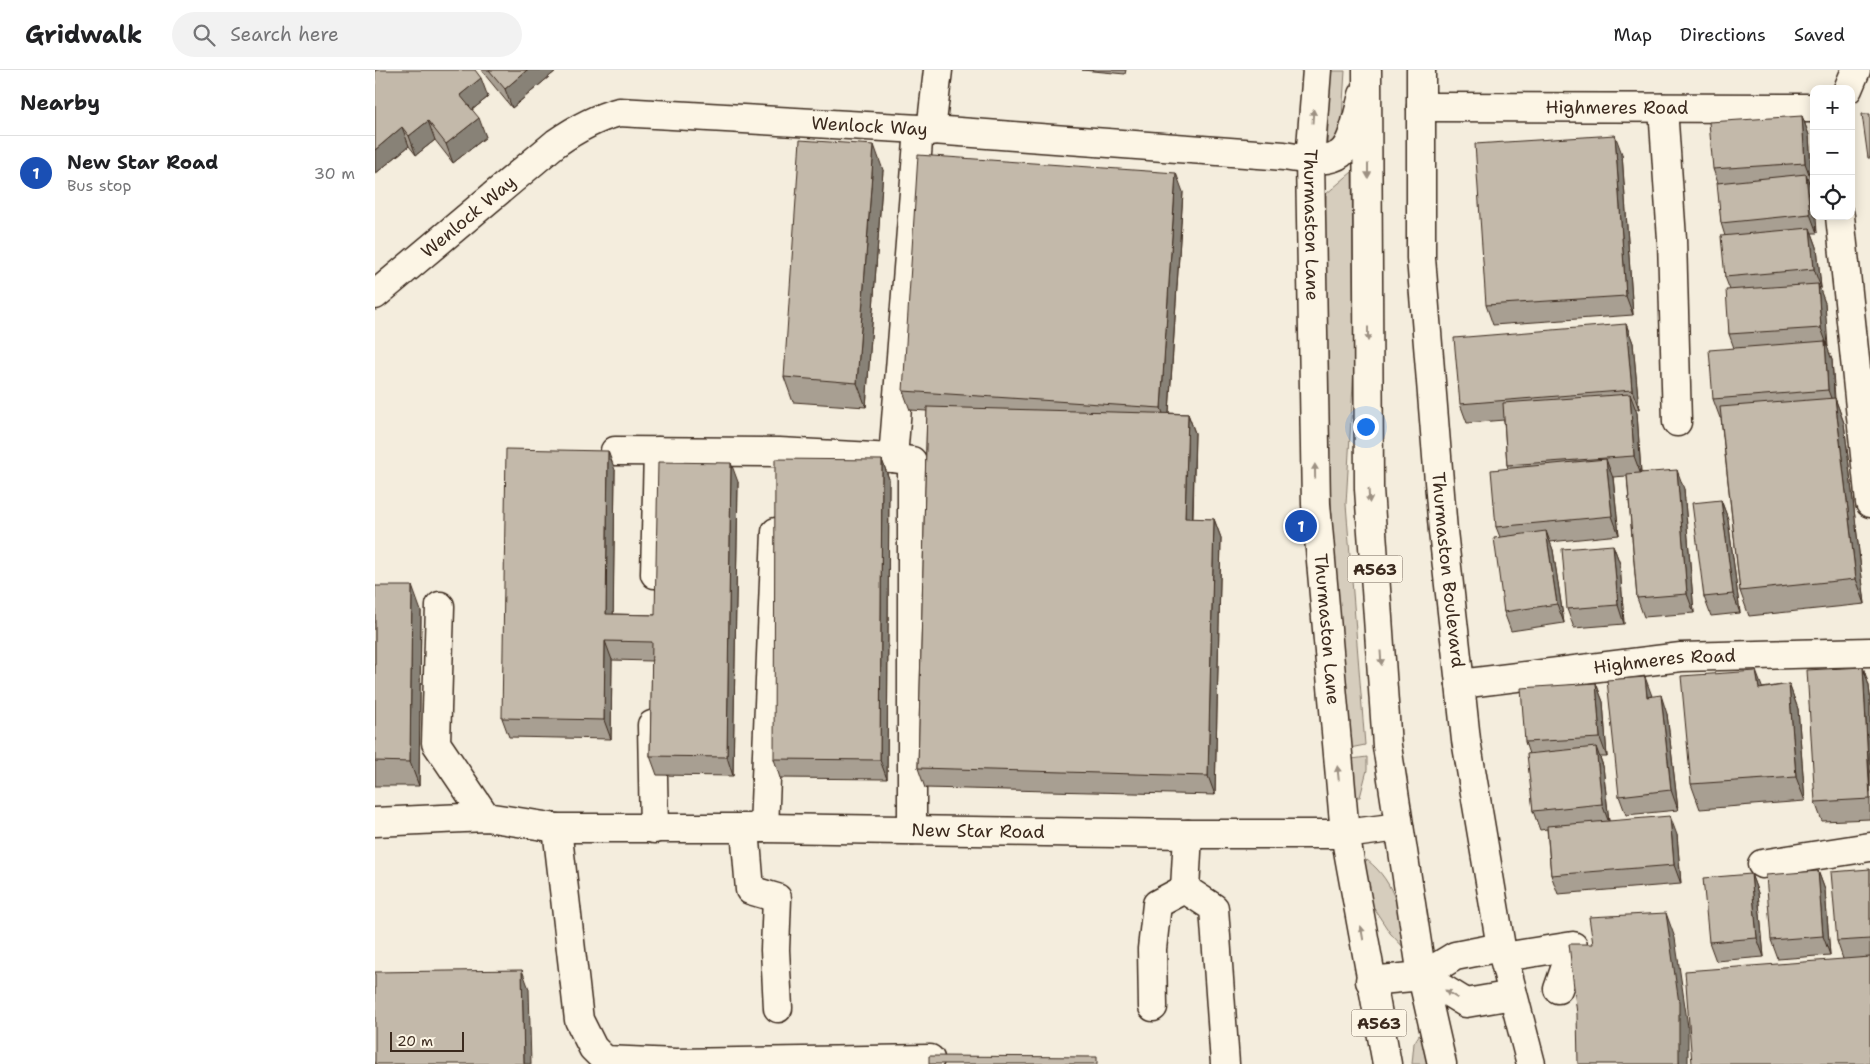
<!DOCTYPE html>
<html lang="en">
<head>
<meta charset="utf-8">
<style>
  body { margin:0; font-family:"Shantell Sans",sans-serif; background:#f2f2f2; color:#202124 }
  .controls { position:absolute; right:15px; top:15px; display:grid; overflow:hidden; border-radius:10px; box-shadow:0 2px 12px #0003 }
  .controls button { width:45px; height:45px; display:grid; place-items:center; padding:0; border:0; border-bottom:1px solid #e0e0e0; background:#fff; color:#202124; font:25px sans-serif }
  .scale { position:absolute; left:15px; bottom:12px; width:74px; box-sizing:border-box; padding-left:5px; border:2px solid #3b2a1e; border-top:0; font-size:14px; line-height:18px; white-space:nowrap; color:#3b2a1e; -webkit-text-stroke:4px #fcf5e5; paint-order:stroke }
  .you { position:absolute; left:990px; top:356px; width:18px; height:18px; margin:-12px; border:4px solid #fff; border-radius:50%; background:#1a73e8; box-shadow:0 0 0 8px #1a73e833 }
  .badge { display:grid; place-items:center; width:32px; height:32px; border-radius:50%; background:#d1495b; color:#fff; font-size:16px; font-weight:700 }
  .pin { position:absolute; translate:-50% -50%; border:2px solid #fff; box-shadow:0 1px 5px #0006 }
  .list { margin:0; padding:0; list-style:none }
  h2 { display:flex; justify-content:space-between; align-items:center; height:65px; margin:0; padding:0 20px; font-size:21px }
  h2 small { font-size:16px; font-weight:400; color:#757577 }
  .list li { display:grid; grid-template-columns:32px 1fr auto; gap:15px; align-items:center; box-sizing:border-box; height:75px; padding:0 20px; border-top:1px solid #e0e0e0 }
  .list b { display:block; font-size:19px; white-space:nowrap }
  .list p { margin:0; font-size:16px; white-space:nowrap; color:#757577 }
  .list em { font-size:16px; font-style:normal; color:#757577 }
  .icon { flex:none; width:28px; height:28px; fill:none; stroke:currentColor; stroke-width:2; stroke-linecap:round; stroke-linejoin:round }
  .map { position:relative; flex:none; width:1495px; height:994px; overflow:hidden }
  header { display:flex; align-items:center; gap:30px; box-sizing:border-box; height:70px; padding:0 25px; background:#fff; border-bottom:1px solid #e0e0e0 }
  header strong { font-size:24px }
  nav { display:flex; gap:28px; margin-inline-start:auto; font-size:18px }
  .search { width:350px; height:45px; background:#f2f2f2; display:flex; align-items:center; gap:12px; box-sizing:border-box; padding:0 18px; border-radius:28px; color:#757577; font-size:19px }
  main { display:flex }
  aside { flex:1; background:#fff }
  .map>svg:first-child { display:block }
  .green { fill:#d6cdbd; stroke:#887c6e }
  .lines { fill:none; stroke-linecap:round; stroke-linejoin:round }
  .minor-casing { stroke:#3b2a1e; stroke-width:31 }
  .highway-casing { stroke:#3b2a1e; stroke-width:31 }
  .minor { stroke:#fcf5e5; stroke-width:28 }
  .highway { stroke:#fcf5e5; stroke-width:28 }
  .wall { fill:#a89f92; stroke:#3b2a1e }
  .shaded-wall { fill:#888277; stroke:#3b2a1e }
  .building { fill:#c3b9aa; stroke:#3b2a1e }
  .oneway { fill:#9c9082 }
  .labels { text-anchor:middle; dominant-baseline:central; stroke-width:4; stroke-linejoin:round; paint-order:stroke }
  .shield { fill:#fcf5e5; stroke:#75675a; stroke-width:1 }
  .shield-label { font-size:16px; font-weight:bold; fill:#3b2a1e }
  .street-label { font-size:18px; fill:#3b2a1e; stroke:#fcf5e5 }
</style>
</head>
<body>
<header>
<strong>Gridwalk</strong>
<div class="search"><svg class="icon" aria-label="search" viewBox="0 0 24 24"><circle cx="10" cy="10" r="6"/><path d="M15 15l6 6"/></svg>Search here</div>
<nav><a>Map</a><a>Directions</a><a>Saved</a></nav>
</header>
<main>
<aside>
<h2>Nearby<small></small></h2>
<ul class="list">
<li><span class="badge" style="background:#1a4fb4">1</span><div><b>New Star Road</b><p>Bus stop</p></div><em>30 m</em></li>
</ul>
</aside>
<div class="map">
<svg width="1495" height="994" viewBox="0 0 1495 994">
  <rect width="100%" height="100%" fill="#f4eddd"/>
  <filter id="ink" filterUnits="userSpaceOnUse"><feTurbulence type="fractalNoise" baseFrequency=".02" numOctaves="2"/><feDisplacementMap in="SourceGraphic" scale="10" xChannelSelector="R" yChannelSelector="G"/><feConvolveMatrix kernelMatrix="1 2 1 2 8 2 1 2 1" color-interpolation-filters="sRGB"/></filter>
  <g filter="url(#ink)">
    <g class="green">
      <polygon points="955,1 970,1 966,64 952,78"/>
      <path d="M977,102l2,195 -8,137 19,241 -15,3c-17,-184 -30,-369 -24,-554z"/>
      <polygon points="992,687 992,700 985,727 981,727 977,689"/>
      <path d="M992,790c30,23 33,55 39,90l-16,-17 -17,-26 -9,-44z"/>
      <polygon points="1046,962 1052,994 1037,994 1039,973"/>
    </g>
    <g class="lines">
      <g class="minor-casing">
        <g id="minor">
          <path id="s1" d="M1046,0v188l22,273 17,153 6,56 35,207 30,117"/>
          <polyline points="1473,19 1481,0"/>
          <path id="s2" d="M1046,37l393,1"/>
          <polyline points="1288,38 1297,169 1302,352"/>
          <polyline points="556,61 563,0"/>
          <polyline points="1465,146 1495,433"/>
          <path id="s3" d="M0,225l181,-152c20,-14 39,-25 63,-31l300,17 365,27c66,11 64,-2 79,-61"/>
          <polyline points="240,381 404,382 518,388 544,59"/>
          <polyline points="518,388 537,391 537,760"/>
          <polyline points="280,504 283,381"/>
          <polyline points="65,536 61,673 111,747"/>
          <path id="s4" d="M1085,614l221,-27 189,-5"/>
          <polyline points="277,655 279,759"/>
          <path id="s5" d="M0,752l111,-5 71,11h207l424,6h157l54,-7"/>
          <polyline points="182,758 204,950 218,978 230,990 301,993 555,989"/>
          <polyline points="389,758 401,462"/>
          <polyline points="370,759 375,820 402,828 400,880 403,938"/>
          <polyline points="1387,794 1495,777"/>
          <polyline points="810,819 839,838 850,994"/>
          <polyline points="1129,887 1198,876 1183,919"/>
          <polyline points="1047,906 1091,933 1138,925"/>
          <polyline points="995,911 1047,906 1080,886 1126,877"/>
          <polyline points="778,937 777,879 782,834 810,819 813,764"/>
        </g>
      </g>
      <g class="highway-casing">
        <g id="highway">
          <path id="s6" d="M942,0l-7,90 6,344 29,330 42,230"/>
          <polyline points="992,0 994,419 1012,676 1047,906 1067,994"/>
        </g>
      </g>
      <use href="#minor" class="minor"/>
      <use href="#highway" class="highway"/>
    </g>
    <g class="wall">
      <polygon points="0,0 113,27 97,40 111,67 78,93 60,70 41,85 34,76 0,104"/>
      <polygon points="106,0 182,0 137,38"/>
      <polygon points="707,0 751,0 750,4"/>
      <polygon points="1427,46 1434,65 1437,112 1434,112 1438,123 1439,146 1442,163 1437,163 1442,177 1446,218 1444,218 1450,233 1452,277 1457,290 1460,328 1469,353 1490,534 1374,546 1365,521 1346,348 1345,348 1338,329 1359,278 1354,264 1355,220 1350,207 1350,166 1346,153 1343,113 1338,99"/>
      <polygon points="1247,84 1258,245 1118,255 1111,235"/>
      <polygon points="508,100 491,337 418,332 409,307"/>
      <polygon points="808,122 794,343 813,344 820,363 818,449 839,449 846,468 840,725 550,718 543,698 552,341 535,340 528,321"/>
      <polygon points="1251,254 1258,273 1264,339 1260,339 1262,343 1266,402 1309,419 1319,543 1269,547 1262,528 1252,406 1238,407 1244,465 1175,472 1178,480 1189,553 1136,561 1129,542 1125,467 1121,457 1133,398 1132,395 1129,350 1092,353 1085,334"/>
      <polygon points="507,390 514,409 512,709 405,708 399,689"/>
      <polygon points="240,400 238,544 280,545 363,412 358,706 282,705 275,686 277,591 237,590 236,669 134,667 127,648"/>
      <polygon points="1346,430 1353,449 1365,543 1336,546 1329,527"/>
      <polygon points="1238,475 1245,494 1249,554 1199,558 1192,539"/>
      <polygon points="0,516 46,541 44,716 0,716"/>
      <polygon points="1488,597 1494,616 1495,625 1495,749 1447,751 1440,732"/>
      <polygon points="1221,613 1228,632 1232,687 1225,687 1228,696 1234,751 1302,765 1306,814 1183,824 1176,805 1172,759 1165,760 1158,741 1154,684 1150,672"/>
      <polygon points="1414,614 1423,639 1430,731 1325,739 1316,714 1387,618"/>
      <polygon points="1277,626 1292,644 1303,740 1251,745 1244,726"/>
      <polygon points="1495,799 1495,994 1468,889 1462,871"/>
      <polygon points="1443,801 1450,820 1455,885 1403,889 1396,870"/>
      <polygon points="1376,804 1383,823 1389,887 1341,891 1334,872"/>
    </g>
    <g class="shaded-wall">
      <polygon points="152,0 182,0 137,38 130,19"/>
      <polygon points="106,8 113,27 92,44 85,25"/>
      <polygon points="1427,46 1434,65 1437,112 1430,93"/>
      <polygon points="104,48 111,67 78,93 71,74"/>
      <polygon points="53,51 60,70 41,85 34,66"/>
      <polygon points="27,57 34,76 0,104 0,80"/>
      <polygon points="1240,65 1247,84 1258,245 1251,226"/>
      <polygon points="499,75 508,100 491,337 482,313"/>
      <polygon points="801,103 808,122 793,357 786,338"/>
      <polygon points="1431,104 1438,123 1439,146 1441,146 1442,163 1435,144"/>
      <polygon points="1435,158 1442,177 1446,218 1439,199"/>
      <polygon points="1443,214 1450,233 1453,277 1446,258"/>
      <polygon points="1251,254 1258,273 1264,339 1257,320"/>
      <polygon points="1450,271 1457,290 1460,339 1453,320"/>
      <polygon points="1255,324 1262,343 1266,405 1259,386"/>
      <polygon points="1460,328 1469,353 1490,534 1481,509"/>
      <polygon points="813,344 820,363 817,467 810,448"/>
      <polygon points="233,381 240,400 238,563 231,544"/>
      <polygon points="1231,389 1238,408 1244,465 1237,446"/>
      <polygon points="507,390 514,409 512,709 505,690"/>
      <polygon points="356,393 363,412 358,706 352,687"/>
      <polygon points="1302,400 1309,419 1319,543 1312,524"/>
      <polygon points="1346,430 1353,449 1365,543 1358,524"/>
      <polygon points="839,449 846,468 840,725 833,706"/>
      <polygon points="1171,461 1178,480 1189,553 1182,534"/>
      <polygon points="1238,475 1245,494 1249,554 1243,535"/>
      <polygon points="37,516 46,541 44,716 35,692"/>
      <polygon points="230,571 237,590 236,669 229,650"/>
      <polygon points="1488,597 1494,616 1495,625 1495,723"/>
      <polygon points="1381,601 1390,625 1384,619"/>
      <polygon points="1270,607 1277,626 1272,627"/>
      <polygon points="1221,613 1228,632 1232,687 1225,668"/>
      <polygon points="1414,614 1423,639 1430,731 1421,707"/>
      <polygon points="1286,625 1292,644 1303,740 1296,720"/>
      <polygon points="1221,677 1228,696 1234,753 1227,734"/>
      <polygon points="1295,746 1302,765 1306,814 1299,795"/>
      <polygon points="1443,801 1450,820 1455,885 1448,866"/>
      <polygon points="1376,804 1383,823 1389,887 1382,868"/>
      <polygon points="1291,843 1300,868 1313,957 1313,994 1304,994"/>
      <polygon points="147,900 154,919 156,994 149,994"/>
    </g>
    <g class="building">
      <polygon points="0,0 100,0 106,8 85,25 104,48 71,74 53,51 34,66 27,57 0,80"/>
      <polygon points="114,0 152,0 130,19"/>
      <polygon points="1487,44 1495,44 1495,88 1493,88"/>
      <polygon points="1427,46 1430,93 1338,99 1334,52"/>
      <polygon points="1240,65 1251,226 1111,235 1100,74"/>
      <polygon points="425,70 499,75 482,313 409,307"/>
      <polygon points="543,85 801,103 786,338 528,321"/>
      <polygon points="1431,104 1435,144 1346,153 1342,113"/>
      <polygon points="1435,158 1439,199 1350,207 1346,166"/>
      <polygon points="1443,214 1446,258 1354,264 1351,220"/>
      <polygon points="1251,254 1257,320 1085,334 1079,268"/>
      <polygon points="1450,271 1453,320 1338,329 1334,280"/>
      <polygon points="1255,324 1259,386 1132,395 1128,333"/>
      <polygon points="1460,328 1481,509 1365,521 1345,337"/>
      <polygon points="552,337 813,344 810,448 839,449 833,706 543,698"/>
      <polygon points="131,379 233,381 231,544 280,545 283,392 356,393 352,687 275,686 277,572 230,571 229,650 127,648"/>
      <polygon points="400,389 507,390 505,690 399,689"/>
      <polygon points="1231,389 1237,446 1121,457 1116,400"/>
      <polygon points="1302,400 1312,524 1262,528 1252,404"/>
      <polygon points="1346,430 1358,524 1329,527 1317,433"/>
      <polygon points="1171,461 1182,534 1129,542 1119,468"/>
      <polygon points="1238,475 1243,535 1192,539 1187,479"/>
      <polygon points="0,516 37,516 35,692 0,691"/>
      <polygon points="1488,597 1495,729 1440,732 1432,600"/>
      <polygon points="1381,601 1384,619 1414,614 1421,707 1316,714 1306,606"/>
      <polygon points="1270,607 1272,627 1286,625 1296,720 1244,726 1232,610"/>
      <polygon points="1221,613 1225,668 1150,672 1146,618"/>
      <polygon points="1221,677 1227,734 1158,741 1152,684"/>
      <polygon points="1295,746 1299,795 1176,805 1172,756"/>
      <polygon points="1495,799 1495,869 1462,871 1456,802"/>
      <polygon points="1443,801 1448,866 1396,870 1391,805"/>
      <polygon points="1376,804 1382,868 1334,872 1328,808"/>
      <polygon points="1291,843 1304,933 1304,994 1203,994 1202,944 1194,874 1218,874 1214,847"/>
      <polygon points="1495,887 1495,994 1317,994 1310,901"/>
      <polygon points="147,900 149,994 0,994 0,902"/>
      <polygon points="554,986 722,987 722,994 554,994"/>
    </g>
    <defs><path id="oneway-solid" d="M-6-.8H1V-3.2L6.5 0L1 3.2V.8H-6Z" transform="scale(1.25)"/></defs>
    <g class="oneway">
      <use href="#oneway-solid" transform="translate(938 46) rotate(-86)"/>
      <use href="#oneway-solid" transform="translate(993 101) rotate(90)"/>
      <use href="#oneway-solid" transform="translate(993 264) rotate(90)"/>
      <use href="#oneway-solid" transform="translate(940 401) rotate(-91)"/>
      <use href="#oneway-solid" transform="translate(994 426) rotate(86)"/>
      <use href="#oneway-solid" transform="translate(1006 588) rotate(86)"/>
      <use href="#oneway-solid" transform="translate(963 703) rotate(-96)"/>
      <use href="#oneway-solid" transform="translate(987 863) rotate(-100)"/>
      <use href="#oneway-solid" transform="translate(1076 924) rotate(-147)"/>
    </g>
  </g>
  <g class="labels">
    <g class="shield">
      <rect x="972.5" y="485.5" width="55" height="27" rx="4"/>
      <rect x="976.5" y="939.5" width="55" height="27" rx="4"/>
    </g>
    <g class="shield-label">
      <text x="1000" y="499">A563</text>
      <text x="1004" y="953">A563</text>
    </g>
    <g class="street-label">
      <text stroke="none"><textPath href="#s2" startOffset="196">Highmeres Road</textPath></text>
      <text stroke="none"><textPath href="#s3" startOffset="558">Wenlock Way</textPath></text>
      <text stroke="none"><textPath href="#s3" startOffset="122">Wenlock Way</textPath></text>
      <text stroke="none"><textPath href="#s6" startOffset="155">Thurmaston Lane</textPath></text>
      <text stroke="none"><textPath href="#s1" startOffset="501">Thurmaston Boulevard</textPath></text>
      <text stroke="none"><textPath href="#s6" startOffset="560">Thurmaston Lane</textPath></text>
      <text stroke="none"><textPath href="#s4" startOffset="206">Highmeres Road</textPath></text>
      <text stroke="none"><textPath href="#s5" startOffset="604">New Star Road</textPath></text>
    </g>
  </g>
</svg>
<div class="controls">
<button>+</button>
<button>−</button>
<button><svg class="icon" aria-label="locate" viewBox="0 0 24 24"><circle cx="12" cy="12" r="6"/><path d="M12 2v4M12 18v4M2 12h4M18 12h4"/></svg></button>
</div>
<div class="scale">20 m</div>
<div class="you"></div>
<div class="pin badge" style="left:926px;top:456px;background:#1a4fb4">1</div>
</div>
</main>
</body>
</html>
